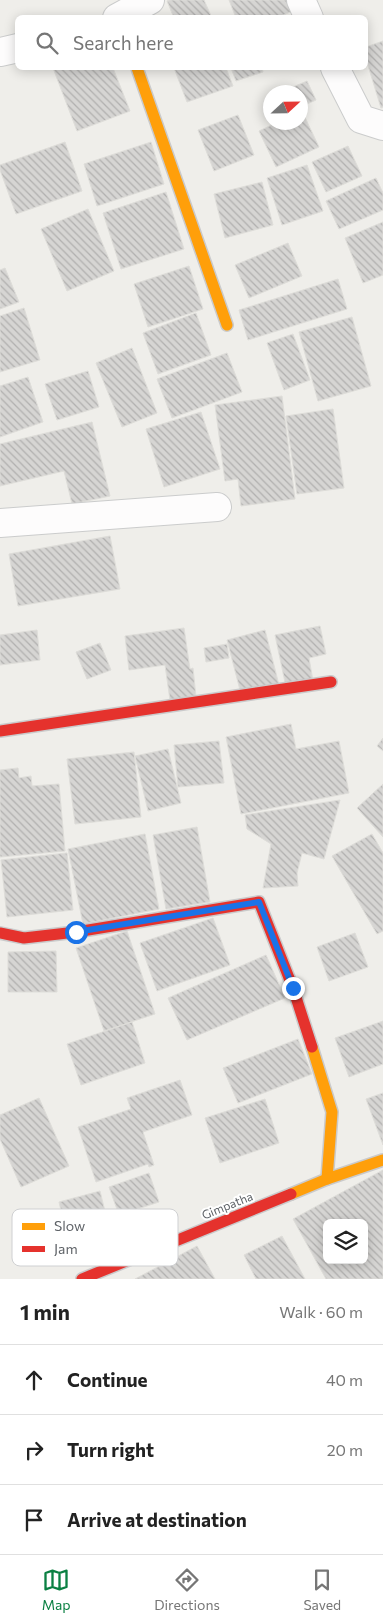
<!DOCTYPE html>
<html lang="en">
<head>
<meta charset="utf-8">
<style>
  body { margin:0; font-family:Commissioner,sans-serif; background:#f2f2f2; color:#222 }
  .controls { position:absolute; right:15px; bottom:15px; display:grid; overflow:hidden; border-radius:8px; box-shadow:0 2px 12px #0003 }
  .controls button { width:45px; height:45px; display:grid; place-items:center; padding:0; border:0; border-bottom:1px solid #e0e0e0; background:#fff; color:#222; font:25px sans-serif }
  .compass { position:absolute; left:263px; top:85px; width:45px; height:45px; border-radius:50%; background:#fff; box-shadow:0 2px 12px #0003; rotate:68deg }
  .stop { position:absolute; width:15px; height:15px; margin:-11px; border:4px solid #1a73e8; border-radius:50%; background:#fff }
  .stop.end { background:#1a73e8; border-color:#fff; box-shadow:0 1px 5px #0008 }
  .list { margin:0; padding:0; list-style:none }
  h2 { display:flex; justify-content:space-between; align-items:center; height:65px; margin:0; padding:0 20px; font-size:21px }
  h2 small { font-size:16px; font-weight:400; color:#767676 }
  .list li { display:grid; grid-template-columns:32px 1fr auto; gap:15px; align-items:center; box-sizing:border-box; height:70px; padding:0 20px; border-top:1px solid #e0e0e0 }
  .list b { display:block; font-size:19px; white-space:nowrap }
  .list em { font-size:16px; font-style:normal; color:#767676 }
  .icon { flex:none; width:28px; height:28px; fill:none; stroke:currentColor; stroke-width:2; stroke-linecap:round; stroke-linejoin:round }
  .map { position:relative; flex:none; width:383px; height:1279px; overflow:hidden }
  .search { position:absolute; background:#fff; box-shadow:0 2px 12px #0003; left:15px; right:15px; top:15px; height:55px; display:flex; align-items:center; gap:12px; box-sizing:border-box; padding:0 18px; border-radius:8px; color:#767676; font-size:19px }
  .sheet { height:275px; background:#fff }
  nav { display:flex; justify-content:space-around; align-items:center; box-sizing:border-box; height:70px; border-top:1px solid #e0e0e0; background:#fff; font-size:14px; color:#767676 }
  nav a { display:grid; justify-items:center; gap:2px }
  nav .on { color:#0b8043 }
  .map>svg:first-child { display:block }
  .building { fill:url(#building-back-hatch); stroke:#deddd9; fill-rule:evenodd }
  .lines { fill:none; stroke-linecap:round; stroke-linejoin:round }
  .street-casing { stroke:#cbcccc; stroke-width:30 }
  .slow-casing { stroke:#cacacb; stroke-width:14 }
  .jam-casing { stroke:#cacacb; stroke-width:14 }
  .street { stroke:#fdfcfc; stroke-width:28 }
  .slow { stroke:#ff9f0a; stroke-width:11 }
  .jam { stroke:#e5322d; stroke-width:11 }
  .route { stroke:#1a73e8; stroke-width:6 }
  .labels { text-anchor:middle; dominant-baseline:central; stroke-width:4; stroke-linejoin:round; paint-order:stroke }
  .street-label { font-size:12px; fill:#5f6368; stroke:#fff }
  .key { fill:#fff; stroke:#cfd0d2; stroke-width:1 }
  .key-label { font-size:14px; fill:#5f6368 }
</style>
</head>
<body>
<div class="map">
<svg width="383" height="1279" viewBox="0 0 383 1279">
  <defs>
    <pattern id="building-back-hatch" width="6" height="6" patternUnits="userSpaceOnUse" patternTransform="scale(1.25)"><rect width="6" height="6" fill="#d6d5d3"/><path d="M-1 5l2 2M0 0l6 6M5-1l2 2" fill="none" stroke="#b1b0af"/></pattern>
  </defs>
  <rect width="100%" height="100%" fill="#efeeea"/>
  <g class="building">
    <polygon points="169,0 204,0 212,18 174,18 167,1"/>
    <polygon points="229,0 289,0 293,11 276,18 236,18"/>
    <polygon points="383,41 383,107 381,108 366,59 366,47"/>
    <polygon points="53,68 113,68 130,111 77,131"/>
    <polygon points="174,68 226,68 233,86 187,102"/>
    <polygon points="231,68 262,68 263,72 236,81"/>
    <polygon points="307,81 316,100 300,107 300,92 288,92 286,90"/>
    <polygon points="302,111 319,147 276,167 259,131 278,122 300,122 300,112"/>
    <polygon points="238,115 254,155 214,171 198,130"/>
    <polygon points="65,142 82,191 16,214 0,170 0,165"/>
    <polygon points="151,142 164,184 97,206 84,164"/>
    <polygon points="348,146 362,176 326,192 312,162"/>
    <polygon points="307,165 323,211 282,225 267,178"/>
    <polygon points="376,178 383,193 383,210 339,229 326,201"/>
    <polygon points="262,182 273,225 225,238 214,194"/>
    <polygon points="166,192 184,249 121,269 103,213"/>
    <polygon points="88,209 114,271 67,291 41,229"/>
    <polygon points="383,222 383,275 363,283 345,238"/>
    <polygon points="288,243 302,276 249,298 235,265"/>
    <polygon points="189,266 203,309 148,327 134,284"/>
    <polygon points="5,268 19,302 0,309 0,270"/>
    <polygon points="338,279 347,309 248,340 239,310"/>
    <polygon points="24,308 40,360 0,372 0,316"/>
    <polygon points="196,313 211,355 158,374 143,333"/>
    <polygon points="352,317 371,386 318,401 299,332"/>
    <polygon points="293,334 310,380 284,390 267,343"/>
    <polygon points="132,348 157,413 122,427 96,363"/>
    <polygon points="227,353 242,392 172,418 157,379"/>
    <polygon points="88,371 99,407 57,420 45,384"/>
    <polygon points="28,377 43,422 0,437 0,386"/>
    <polygon points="282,396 295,499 241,506 238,479 225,481 215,405"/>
    <polygon points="333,409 344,488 297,494 286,416"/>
    <polygon points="201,412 220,469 164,487 146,429"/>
    <polygon points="92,422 110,496 72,504 64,471 0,486 0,444"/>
    <polygon points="110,536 120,589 18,606 9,554"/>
    <polygon points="320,626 326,654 309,658 313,681 286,687 275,635"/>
    <polygon points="184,628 190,669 193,668 196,697 170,700 165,665 129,670 125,636"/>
    <polygon points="37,630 40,660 0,665 0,635"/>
    <polygon points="265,630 279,685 241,694 227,640"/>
    <polygon points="100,643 111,670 87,679 76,652"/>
    <polygon points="227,644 229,658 206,662 204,648"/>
    <polygon points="291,724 296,749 339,741 349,793 241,814 226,737"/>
    <polygon points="383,738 383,751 377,746"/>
    <polygon points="219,741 224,783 178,787 174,745"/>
    <polygon points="168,749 181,803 148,811 135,756"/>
    <polygon points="134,752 141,817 75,824 67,759"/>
    <polygon points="18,768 19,778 31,776 32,786 59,784 65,851 0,857 0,770"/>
    <polygon points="383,784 383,837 357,808"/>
    <polygon points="340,800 324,859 302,853 297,873 298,886 263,888 271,844 247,829 245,815"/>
    <polygon points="197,827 210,902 166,909 153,835"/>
    <polygon points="145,834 159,909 83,924 68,849"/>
    <polygon points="372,834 383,853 383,931 377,934 332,856"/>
    <polygon points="67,853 73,910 7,917 1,860"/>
    <polygon points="213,918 230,965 157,991 140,943"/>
    <polygon points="127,931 155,1014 104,1031 76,948"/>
    <polygon points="355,933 368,967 329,981 317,947"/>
    <polygon points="56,951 57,992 8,992 8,952"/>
    <polygon points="266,955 285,998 187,1040 168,998"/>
    <polygon points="383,1021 383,1064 349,1077 335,1038"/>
    <polygon points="132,1022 145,1063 81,1085 67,1044"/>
    <polygon points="298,1039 312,1074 238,1103 223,1068"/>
    <polygon points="180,1080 192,1115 143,1132 154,1165 149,1167 148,1164 96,1182 78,1127 131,1109 127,1098"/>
    <polygon points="383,1093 383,1145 366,1099"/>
    <polygon points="39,1098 69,1166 21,1187 0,1139 0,1115"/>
    <polygon points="265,1099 279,1143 220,1163 205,1118"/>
    <path d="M383,1170v109h-57l-33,-60zM327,1223h37v37h-37z"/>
    <polygon points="149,1173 159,1202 119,1215 109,1187"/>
    <polygon points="100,1191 114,1248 72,1258 59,1202"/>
    <polygon points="282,1236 305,1279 256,1279 244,1255"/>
    <polygon points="197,1246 215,1279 135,1279"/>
  </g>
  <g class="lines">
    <g class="street-casing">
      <g id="street">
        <polyline points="301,0 309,18"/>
        <polyline points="117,18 150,0"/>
        <polyline points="0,52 18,48"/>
        <polyline points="335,68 361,119 383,126"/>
        <polyline points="0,523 217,507"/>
      </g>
    </g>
    <g class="slow-casing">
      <g id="slow">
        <polyline points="137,68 227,325"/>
        <polyline points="312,1047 332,1112 327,1179"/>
        <polyline points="291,1194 327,1179 383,1160"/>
      </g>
    </g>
    <g class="jam-casing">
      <g id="jam">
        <polyline points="0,731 331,682"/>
        <polyline points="0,933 24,938 76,932 259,902 293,988 312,1047"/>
        <polyline points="82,1279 291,1194"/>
      </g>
    </g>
    <use href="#street" class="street"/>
    <use href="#slow" class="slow"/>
    <use href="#jam" class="jam"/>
  </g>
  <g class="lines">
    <polyline class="route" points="76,932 259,902 293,988"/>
  </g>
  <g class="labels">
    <g class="street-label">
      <text transform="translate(227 1205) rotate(-22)">Gimpatha</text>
    </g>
  </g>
  <rect x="12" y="1209" width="166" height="57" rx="8" class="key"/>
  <rect x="22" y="1223" width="23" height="7" fill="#ff9f0a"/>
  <rect x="22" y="1246" width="23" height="6" fill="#e5322d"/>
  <g class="key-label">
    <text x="54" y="1231">Slow</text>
    <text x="54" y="1254">Jam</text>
  </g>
</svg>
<div class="controls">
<button><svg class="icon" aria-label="layers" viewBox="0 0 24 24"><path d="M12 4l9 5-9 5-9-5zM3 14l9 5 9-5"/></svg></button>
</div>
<svg class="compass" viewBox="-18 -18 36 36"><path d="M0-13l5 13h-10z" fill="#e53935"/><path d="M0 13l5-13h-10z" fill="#767676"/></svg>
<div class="stop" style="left:76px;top:932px"></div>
<div class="stop end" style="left:293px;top:988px"></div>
<div class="search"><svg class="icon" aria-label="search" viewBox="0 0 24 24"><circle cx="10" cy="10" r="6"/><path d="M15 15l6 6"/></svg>Search here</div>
</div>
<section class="sheet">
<h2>1 min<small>Walk · 60 m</small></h2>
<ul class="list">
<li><svg class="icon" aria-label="ahead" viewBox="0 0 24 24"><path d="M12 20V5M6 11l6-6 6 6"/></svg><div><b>Continue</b></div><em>40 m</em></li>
<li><svg class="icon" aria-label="right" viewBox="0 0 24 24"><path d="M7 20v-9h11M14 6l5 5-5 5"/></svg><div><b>Turn right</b></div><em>20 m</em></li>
<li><svg class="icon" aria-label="arrive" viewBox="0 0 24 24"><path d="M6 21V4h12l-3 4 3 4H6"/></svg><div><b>Arrive at destination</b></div></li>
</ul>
</section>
<nav>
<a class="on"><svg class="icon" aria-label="map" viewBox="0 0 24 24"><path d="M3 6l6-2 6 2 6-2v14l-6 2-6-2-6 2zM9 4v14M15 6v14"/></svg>Map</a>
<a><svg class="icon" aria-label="directions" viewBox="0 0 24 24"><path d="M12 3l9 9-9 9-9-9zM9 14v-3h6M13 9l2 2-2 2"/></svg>Directions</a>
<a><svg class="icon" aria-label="saved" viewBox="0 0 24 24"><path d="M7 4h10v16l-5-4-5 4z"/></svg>Saved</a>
</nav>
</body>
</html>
